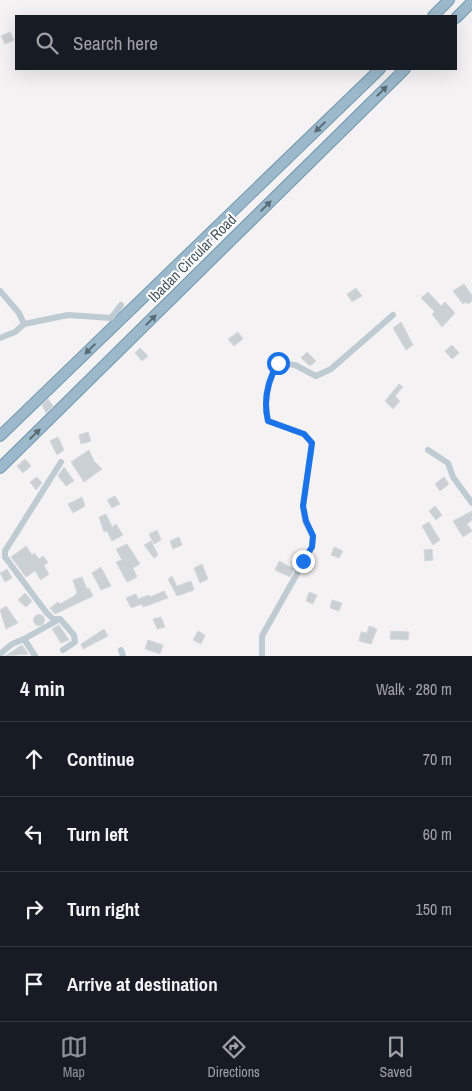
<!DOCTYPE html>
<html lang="en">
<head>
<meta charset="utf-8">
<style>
  body { margin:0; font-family:"Archivo Narrow",sans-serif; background:#20242c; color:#f1f3f6 }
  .stop { position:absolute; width:15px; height:15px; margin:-11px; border:4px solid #1a73e8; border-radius:50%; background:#fff }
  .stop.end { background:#1a73e8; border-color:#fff; box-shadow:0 1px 5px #0008 }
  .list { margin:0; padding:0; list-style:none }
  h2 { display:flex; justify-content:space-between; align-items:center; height:65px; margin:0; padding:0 20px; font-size:21px }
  h2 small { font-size:16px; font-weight:400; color:#9ea1a6 }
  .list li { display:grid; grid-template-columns:32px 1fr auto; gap:15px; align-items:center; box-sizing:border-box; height:75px; padding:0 20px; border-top:1px solid #363941 }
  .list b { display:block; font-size:19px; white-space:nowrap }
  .list em { font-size:16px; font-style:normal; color:#9ea1a6 }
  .icon { flex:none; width:28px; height:28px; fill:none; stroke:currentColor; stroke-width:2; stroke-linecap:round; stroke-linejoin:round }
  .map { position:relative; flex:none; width:472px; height:656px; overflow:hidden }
  .search { position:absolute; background:#171b24; box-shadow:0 5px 20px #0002; left:15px; right:15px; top:15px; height:55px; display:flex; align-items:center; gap:12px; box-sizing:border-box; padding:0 18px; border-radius:0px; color:#9ea1a6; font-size:19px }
  .sheet { height:365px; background:#171b24 }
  nav { display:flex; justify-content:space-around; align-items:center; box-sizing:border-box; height:70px; border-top:1px solid #363941; background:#171b24; font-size:14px; color:#9ea1a6 }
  nav a { display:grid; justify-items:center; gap:2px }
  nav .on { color:#8c9099 }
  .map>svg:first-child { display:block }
  .building { fill:#cbd0d4; stroke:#d5d9de }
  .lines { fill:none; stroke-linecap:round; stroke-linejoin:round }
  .trunk-casing { stroke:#7197b0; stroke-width:12 }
  .minor { stroke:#bfcbd2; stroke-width:6 }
  .trunk { stroke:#9bb9cb; stroke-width:10 }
  .oneway { fill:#596c76 }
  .route { stroke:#1a73e8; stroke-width:6 }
  .labels { text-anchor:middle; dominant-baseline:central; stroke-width:4; stroke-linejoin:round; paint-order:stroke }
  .street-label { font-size:15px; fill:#485961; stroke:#fff }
</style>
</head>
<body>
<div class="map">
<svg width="472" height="656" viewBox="0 0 472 656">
  <rect width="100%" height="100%" fill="#f4f2f2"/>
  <g class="building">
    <polygon points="10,32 14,40 5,44 1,36"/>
    <polygon points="464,284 472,295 472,301 468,304 466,302 463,304 453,291"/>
    <polygon points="356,288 362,296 352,302 347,294"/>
    <polygon points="428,292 441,306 445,302 455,313 442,327 432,314 435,312 421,298"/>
    <polygon points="401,322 413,345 406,350 393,328"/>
    <polygon points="238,332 243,339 234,346 228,339"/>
    <polygon points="452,345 459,353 452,359 445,351"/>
    <polygon points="140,348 148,356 142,361 135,353"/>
    <polygon points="307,352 316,361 310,366 301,358"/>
    <polygon points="399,384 403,387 395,396 400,401 393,409 385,401"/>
    <polygon points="48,399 53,406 46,413 42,405"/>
    <polygon points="88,432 91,441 81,444 79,435"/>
    <polygon points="58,437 64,450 57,455 50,441"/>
    <polygon points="89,450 94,461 102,469 84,482 71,462"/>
    <polygon points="25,459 31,466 23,473 17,466"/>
    <polygon points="64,467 74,481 66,486 58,476"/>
    <polygon points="37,477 42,483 36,490 30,482"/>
    <polygon points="444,477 449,484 440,491 435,484"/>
    <polygon points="115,496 120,504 112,508 107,500"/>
    <polygon points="82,497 85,506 73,513 68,504"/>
    <polygon points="435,506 442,515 436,520 429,511"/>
    <polygon points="472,511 472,520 467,524 472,531 463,537 453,521"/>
    <polygon points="106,514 112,527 116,524 123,535 112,541 107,531 104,532 99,517"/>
    <polygon points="429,522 440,540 433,545 422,526"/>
    <polygon points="157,530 161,540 154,544 149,534"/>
    <polygon points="179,537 182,545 173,549 170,541"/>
    <polygon points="151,541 158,555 154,558 144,545"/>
    <polygon points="127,544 140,564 133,568 137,577 127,582 116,562 122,560 116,549"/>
    <polygon points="26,546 32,555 34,553 39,559 43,556 48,562 44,566 49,574 41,580 35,571 26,577 11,557"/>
    <polygon points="334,547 343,551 339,558 331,555"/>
    <polygon points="432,549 433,560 425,561 424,550"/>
    <polygon points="279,561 294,569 290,577 275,570"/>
    <polygon points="202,564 208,579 200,583 194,568"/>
    <polygon points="101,567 111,586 101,590 92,573"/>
    <polygon points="7,569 12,578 5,582 0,573"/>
    <polygon points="172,576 177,586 191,581 194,590 177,596 168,579"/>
    <polygon points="82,577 87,589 89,588 93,596 55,614 50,608 58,602 60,604 74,596 77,593 73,580"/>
    <polygon points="164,591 168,598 143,607 142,604 131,608 126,598 136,594 138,599 149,595 150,597"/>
    <polygon points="309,592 317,595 313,604 306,601"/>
    <polygon points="25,593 32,601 26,607 18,600"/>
    <polygon points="332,600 342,603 339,611 330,608"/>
    <polygon points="6,606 18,623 6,629 0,610"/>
    <circle cx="39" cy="620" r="5.5"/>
    <polygon points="161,617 165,627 157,629 153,619"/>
    <polygon points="59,625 69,640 61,643 52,629"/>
    <polygon points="369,626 377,629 371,644 359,641 361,632 367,633"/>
    <polygon points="104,629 108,636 83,649 81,644"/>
    <polygon points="198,631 205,635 201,644 193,640"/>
    <polygon points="391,631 409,632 408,640 390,639"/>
    <polygon points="148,640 163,645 160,654 145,649"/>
    <polygon points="22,645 28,654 5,656 7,655"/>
  </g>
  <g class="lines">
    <g class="trunk-casing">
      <g id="trunk">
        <polyline points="433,16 449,0"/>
        <polyline points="456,18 472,2"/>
        <polyline points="0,436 380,69"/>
        <polyline points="0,468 405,69"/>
      </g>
    </g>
    <g class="minor">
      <polyline points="0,291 19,313 24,324 15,332 0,338"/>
      <polyline points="24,324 68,315 111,318 121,305"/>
      <polyline points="428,450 448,463 453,477 472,503"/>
      <polyline points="61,462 5,551 5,557 46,612 53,619 60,619 74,635 75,642 63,650"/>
      <polyline points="24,639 58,620"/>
      <polyline points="121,650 123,656"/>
      <polyline points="0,654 12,644 24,639 35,656"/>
      <path d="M262,656v-20l50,-89 1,-11 -8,-15 -2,-15 9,-63 -8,-9 -36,-13c-5,-21 -1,-40 10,-58l17,2 21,11 15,-7 62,-54"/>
    </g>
    <use href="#trunk" class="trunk"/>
  </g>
  <defs><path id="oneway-solid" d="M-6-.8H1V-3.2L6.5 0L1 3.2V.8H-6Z" transform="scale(1.25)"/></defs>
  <g class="oneway">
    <use href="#oneway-solid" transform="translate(382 91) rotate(-45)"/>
    <use href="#oneway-solid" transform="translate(320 127) rotate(136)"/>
    <use href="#oneway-solid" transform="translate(266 206) rotate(-45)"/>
    <use href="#oneway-solid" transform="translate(151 320) rotate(-45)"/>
    <use href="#oneway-solid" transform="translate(90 349) rotate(136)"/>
    <use href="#oneway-solid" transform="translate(35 434) rotate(-44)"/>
  </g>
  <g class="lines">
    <path class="route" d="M278,363c-11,19 -15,37 -10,58l36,13 8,9 -9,63 3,15 7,15 -1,11 -9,14"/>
  </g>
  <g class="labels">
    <g class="street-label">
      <text transform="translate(192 258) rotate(-45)">Ibadan Circular Road</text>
    </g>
  </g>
</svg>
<div class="stop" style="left:278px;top:363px"></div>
<div class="stop end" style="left:303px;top:561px"></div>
<div class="search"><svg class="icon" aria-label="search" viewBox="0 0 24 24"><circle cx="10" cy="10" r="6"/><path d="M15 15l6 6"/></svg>Search here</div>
</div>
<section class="sheet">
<h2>4 min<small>Walk · 280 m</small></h2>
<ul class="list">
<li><svg class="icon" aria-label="ahead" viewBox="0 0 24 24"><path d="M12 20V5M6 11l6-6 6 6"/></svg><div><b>Continue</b></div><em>70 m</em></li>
<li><svg class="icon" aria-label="left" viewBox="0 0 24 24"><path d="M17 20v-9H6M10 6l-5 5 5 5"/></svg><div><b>Turn left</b></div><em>60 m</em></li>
<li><svg class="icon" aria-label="right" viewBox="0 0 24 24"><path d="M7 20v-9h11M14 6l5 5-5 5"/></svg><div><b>Turn right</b></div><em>150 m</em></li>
<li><svg class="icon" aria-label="arrive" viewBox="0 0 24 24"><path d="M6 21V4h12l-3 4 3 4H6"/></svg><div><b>Arrive at destination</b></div></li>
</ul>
</section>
<nav>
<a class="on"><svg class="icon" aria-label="map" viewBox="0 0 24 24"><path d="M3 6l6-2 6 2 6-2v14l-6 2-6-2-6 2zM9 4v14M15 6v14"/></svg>Map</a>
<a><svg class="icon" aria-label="directions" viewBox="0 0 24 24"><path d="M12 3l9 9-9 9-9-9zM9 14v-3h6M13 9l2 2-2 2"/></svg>Directions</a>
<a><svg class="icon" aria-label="saved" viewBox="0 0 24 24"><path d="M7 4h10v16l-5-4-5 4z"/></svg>Saved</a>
</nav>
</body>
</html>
